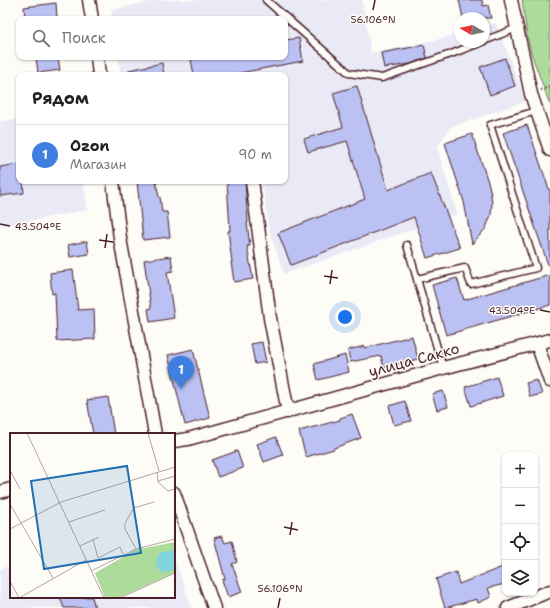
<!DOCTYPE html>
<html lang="ru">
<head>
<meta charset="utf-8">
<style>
  body { margin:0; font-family:"Shantell Sans",sans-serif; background:#f6f6f6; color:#222 }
  .controls { position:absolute; right:12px; bottom:12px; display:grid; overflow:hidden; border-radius:8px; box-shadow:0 1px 3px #0004 }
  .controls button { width:36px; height:36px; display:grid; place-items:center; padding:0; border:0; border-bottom:1px solid #e0e0e0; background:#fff; color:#222; font:20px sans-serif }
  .compass { position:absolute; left:454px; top:12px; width:36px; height:36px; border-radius:50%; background:#fff; box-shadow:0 1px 3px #0004; rotate:279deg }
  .you { position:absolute; left:345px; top:317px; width:14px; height:14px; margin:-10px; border:3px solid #fff; border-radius:50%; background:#1a73e8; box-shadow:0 0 0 6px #1a73e833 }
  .badge { display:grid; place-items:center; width:26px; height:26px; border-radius:50%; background:#1f6fb2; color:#fff; font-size:13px; font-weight:700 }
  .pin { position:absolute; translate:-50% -33px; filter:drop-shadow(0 1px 2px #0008) }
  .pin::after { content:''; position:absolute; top:21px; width:14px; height:12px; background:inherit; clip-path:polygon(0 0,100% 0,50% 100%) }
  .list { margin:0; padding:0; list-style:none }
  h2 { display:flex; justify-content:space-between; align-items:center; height:52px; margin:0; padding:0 16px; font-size:17px }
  h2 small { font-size:13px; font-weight:400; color:#767676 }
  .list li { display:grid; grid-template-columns:26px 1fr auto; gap:12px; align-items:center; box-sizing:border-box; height:60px; padding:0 16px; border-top:1px solid #e0e0e0 }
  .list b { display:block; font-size:15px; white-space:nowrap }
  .list p { margin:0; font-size:13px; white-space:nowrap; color:#767676 }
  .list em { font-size:13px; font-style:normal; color:#767676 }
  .icon { flex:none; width:22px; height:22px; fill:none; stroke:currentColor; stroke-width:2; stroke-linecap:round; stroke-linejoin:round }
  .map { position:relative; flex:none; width:550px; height:608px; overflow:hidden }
  .search { position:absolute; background:#fff; box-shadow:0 1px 3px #0004; left:16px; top:16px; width:272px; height:44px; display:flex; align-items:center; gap:10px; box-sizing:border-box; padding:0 14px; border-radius:8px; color:#767676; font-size:15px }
  .panel { position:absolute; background:#fff; box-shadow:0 1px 3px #0004; left:16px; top:72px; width:272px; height:112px; border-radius:8px }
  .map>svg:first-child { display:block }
  .built { fill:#e9eaf6 }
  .green { fill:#acdb9b; stroke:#7b7d63 }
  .building { fill:#bbc1f2; stroke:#4a1f2b }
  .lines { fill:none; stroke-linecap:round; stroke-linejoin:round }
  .lane-casing { stroke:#4a1f2b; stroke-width:9 }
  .street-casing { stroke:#4a1f2b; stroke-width:15 }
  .path { stroke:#4a1f2b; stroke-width:2.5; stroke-dasharray:1 3; stroke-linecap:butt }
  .lane { stroke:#fdfcf7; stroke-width:6 }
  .street { stroke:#fdfcf7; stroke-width:12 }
  .ticks { fill:none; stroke:#4a1f2b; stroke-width:1.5 }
  .labels { text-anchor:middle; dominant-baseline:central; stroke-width:3; stroke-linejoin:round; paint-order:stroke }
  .street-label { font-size:15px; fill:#4a1f2b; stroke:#fdfcf7 }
  .inset-road { fill:none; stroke:#b5a4a5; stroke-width:1 }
  .view { fill:#1f6fb2; fill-opacity:0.15; stroke:#1f6fb2; stroke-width:2 }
  .inset-edge { fill:none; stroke:#4a1f2b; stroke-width:2 }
  .ticks-label { font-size:10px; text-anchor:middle; fill:#4a1f2b; stroke:#fdfcf7; stroke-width:3; stroke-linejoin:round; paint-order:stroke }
</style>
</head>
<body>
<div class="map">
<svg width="550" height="608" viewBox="0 0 550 608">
  <rect width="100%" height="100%" fill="#fdfcf7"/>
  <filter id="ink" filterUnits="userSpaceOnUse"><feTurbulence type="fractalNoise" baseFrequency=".025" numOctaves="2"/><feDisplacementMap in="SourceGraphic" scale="8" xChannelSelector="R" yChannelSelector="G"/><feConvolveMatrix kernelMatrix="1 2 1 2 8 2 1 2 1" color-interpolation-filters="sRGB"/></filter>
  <g filter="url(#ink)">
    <g class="built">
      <polygon points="159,0 362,0 371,53 436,40 460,33 460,42 484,42 484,26 496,23 526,101 451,127 437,147 457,214 284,274 269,230 262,181 285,181 285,75 121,75 118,57 285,57 285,19 112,19 111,10"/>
      <polygon points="19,119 19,181 83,181 88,210 0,226 0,121"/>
      <polygon points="174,557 192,608 0,608 0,569 11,565 11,597 174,597"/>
    </g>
    <polygon class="green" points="522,0 550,0 550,105 531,53 527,35"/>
    <g class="building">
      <polygon points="459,0 482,0 483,6 488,5 491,18 463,18"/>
      <polygon points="56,3 57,18 45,19 25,19 24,7"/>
      <polygon points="299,38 303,61 229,75 194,75 191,59 200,57 285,57 285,40"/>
      <polygon points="424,45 427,58 410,64 384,68 381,53"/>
      <polygon points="36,57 58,57 60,70 38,73"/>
      <polygon points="505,58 515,86 490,95 480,67"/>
      <polygon points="162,63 164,75 130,75 129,70"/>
      <polygon points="357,86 388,190 431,173 460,248 427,258 414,217 291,265 278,233 365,199 347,141 308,152 304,139 343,127 333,93"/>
      <polygon points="527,125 550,192 550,265 548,265 503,133"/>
      <polygon points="472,134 489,185 491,195 492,204 491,215 486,228 472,244 464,202 445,143"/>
      <polygon points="19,164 19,181 23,181 24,193 0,196 0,167"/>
      <polygon points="137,181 156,181 159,197 160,197 162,212 167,212 170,237 143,240"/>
      <polygon points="227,181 245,181 248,223 247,223 250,246 247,246 253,279 234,282 231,262 232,262 228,231 230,231"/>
      <polygon points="87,241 89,254 70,257 68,245"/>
      <polygon points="171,256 173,271 167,272 174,318 150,322 148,309 151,308 144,260"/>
      <polygon points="73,270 78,310 94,309 95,339 57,341 55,293 52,294 50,273"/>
      <polygon points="550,275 550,305 446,335 432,285 457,278 464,300"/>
      <polygon points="412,336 418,359 384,368 381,356 350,362 348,350 365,346 365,348"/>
      <polygon points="262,342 266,362 255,364 251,344"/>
      <polygon points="193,349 210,418 185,425 168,355"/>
      <polygon points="345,355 349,372 318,380 314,364"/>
      <polygon points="497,377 503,396 471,406 465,387"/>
      <polygon points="537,380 542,394 530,397 526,383"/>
      <polygon points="443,391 448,407 437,410 432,394"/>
      <polygon points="108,397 114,434 93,434 87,400"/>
      <polygon points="405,401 411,421 394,425 389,406"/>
      <polygon points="352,414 361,438 334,448 334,449 306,457 299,431 340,420 340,418"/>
      <polygon points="276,437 283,455 264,462 257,444"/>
      <polygon points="237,451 243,468 218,477 212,460"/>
      <polygon points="222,536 225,543 232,541 237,562 232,564 242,592 228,597 222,580 225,579 214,538"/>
      <polygon points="505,566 505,584 488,588 491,597 478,603 477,599 445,608 436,579 456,572 459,584"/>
      <polygon points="60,597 92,597 95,608 64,608"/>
    </g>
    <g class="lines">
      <g class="lane-casing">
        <g id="lane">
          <polyline points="266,0 349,73 382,78 451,54 482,42"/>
          <polyline points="484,41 517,28"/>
          <polyline points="407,245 443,368"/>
          <polyline points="417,279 465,268 471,284 536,268 490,125 536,111"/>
        </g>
      </g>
      <g class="street-casing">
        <g id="street">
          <polyline points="89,0 92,19"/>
          <polyline points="511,0 531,94 550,150"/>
          <polyline points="97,57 99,75"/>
          <polyline points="113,181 120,238 155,434"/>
          <polyline points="252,181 270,318 288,412"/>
          <polyline points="537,344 550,381"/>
          <polyline points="174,441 188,439 443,368 550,340"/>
          <polyline points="0,492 11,489"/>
          <polyline points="174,493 214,608"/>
          <polyline points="508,608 550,591"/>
        </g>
      </g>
      <polyline class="path" points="541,90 550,87"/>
      <use href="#lane" class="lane"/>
      <use href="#street" class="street"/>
    </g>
  </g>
  <path class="ticks" d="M373,10l2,-10M0,224l10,2M99,240l14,2M105,248l2,-14M324,276l14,2M330,284l2,-14M540,310l10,2M284,527l14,3M290,535l2,-13M278,608l2,-10"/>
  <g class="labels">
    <g class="street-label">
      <text transform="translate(414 360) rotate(-15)">улица Сакко</text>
    </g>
  </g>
  <g transform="translate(10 433)">
    <rect width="165" height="165" fill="#fdfcf7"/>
    <path d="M165,109v31l-57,25h-13l-10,-25 40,-23z" fill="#acdb9b"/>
    <path d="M165,117v20l-15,2 -4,-8 1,-8 5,-4z" fill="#83d4dc"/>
    <path class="inset-road" d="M17,0l77,165M138,0l11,38M0,37l10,19M147,39l1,10 10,9 7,-2M148,48l17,-5M0,71l43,74M59,89l36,-12M0,96l51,-27 114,-35M83,106l5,19 22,-11 3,7M70,113l19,-9M126,116l-11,-20v-6l9,-15 20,-6M81,138l45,-22 39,-10M0,148l9,17M9,165l67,-38M110,165l55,-25"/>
    <path class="view" d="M117,33l14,87 -97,16 -13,-88z"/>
    <rect width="165" height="165" class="inset-edge"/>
  </g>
  <g class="ticks-label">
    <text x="373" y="23">56.106°N</text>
    <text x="38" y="230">43.504°E</text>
    <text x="512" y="314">43.504°E</text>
    <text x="280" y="592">56.106°N</text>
  </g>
</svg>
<div class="controls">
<button>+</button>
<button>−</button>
<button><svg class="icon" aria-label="locate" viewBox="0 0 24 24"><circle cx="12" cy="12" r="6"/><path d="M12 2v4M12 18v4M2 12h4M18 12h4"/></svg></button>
<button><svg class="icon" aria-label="layers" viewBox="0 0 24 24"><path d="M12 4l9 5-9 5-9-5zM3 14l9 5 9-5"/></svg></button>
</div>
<svg class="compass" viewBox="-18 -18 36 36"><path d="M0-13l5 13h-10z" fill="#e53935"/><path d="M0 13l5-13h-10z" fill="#767676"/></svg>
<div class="you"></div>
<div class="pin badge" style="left:181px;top:389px;background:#3f7fe0">1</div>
<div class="search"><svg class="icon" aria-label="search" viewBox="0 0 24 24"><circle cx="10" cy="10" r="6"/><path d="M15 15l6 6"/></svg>Поиск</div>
<section class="panel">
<h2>Рядом<small></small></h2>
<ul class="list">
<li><span class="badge" style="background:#3f7fe0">1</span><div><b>Ozon</b><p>Магазин</p></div><em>90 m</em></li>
</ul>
</section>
</div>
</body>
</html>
